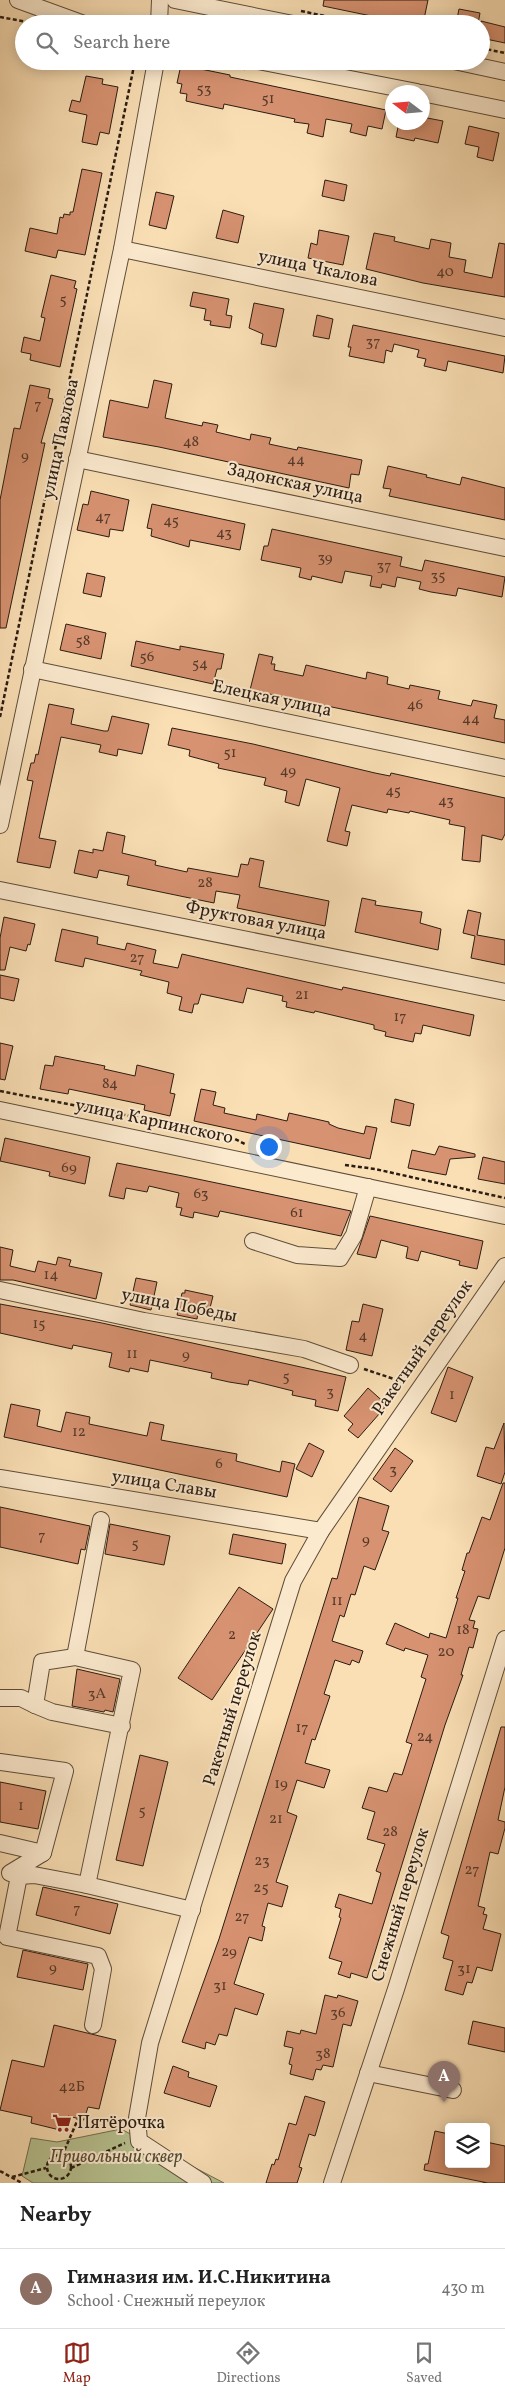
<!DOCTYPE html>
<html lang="en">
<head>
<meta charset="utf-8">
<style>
  body { margin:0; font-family:Vollkorn,serif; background:#f2f2f2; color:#222 }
  .controls { position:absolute; right:15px; bottom:15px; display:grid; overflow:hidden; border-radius:5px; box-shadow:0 2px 12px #0003 }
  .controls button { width:45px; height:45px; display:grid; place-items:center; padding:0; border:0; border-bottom:1px solid #e0e0e0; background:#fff; color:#222; font:25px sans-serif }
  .compass { position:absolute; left:385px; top:85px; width:45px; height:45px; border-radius:50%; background:#fff; box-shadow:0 2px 12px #0003; rotate:286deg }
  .you { position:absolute; left:268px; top:1146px; width:18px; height:18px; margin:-12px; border:4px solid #fff; border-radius:50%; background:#1a73e8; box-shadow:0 0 0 8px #1a73e833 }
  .badge { display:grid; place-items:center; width:32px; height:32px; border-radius:50%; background:#8f2418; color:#fff; font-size:16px; font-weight:700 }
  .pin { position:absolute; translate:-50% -41px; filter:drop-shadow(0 1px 2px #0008) }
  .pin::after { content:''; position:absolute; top:26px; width:18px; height:15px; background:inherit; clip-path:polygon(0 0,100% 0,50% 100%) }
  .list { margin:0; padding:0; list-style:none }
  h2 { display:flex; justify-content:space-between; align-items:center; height:65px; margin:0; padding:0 20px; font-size:21px }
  h2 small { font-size:16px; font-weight:400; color:#767676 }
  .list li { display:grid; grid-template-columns:32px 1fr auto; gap:15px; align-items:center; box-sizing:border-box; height:80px; padding:0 20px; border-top:1px solid #e0e0e0 }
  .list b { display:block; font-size:19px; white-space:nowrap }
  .list p { margin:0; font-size:16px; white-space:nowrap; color:#767676 }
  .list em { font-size:16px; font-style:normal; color:#767676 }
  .icon { flex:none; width:28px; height:28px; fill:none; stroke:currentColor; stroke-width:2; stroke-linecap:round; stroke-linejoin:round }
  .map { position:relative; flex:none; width:505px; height:2183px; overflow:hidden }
  .search { position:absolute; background:#fff; box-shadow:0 2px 12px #0003; left:15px; right:15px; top:15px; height:55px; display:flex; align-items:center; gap:12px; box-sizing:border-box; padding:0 18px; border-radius:28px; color:#767676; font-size:19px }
  .sheet { height:145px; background:#fff }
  nav { display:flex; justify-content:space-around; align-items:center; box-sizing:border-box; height:70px; border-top:1px solid #e0e0e0; background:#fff; font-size:14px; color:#767676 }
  nav a { display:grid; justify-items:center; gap:2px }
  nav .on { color:#8f2418 }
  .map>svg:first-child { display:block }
  .green { fill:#b8c392; stroke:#717052 }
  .building { fill:#d79271; stroke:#2a1c12 }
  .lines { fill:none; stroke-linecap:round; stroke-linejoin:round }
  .minor-casing { stroke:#5e4d3b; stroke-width:18 }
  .path { stroke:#2a1c12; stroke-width:2.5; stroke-dasharray:4 2.5; stroke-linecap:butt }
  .minor { stroke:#fceacf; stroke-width:16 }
  .labels { text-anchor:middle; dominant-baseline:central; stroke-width:4; stroke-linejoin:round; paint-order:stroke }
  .number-label { font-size:15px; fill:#553a2a }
  .street-label { font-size:18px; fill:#2a1c12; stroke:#fceacf }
  .poi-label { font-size:18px; fill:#2a1c12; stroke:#fceacf; text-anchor:start }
  .park-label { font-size:18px; font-style:italic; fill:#554e38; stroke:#fceacf }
</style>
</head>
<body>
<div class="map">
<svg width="505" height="2183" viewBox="0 0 505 2183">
  <rect width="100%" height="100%" fill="#fadfb5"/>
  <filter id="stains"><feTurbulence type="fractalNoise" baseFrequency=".004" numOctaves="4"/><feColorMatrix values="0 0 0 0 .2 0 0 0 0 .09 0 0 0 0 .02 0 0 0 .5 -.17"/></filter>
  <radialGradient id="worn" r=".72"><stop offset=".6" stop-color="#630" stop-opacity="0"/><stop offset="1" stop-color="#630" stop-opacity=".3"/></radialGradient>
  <polygon class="green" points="121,2129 224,2183 33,2183 22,2176 31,2138 57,2142"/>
  <g class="building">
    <polygon points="324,0 428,0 423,24 410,24 323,6"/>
    <polygon points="459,9 480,13 478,24 456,24"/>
    <polygon points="481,21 505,27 505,43 481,38"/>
    <polygon points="181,65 230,75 230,77 386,110 382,129 368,126 366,136 350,132 352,124 326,119 323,137 307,133 309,124 294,122 295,119 224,104 223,109 186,101 187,94 180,93 182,84 177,83"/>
    <polygon points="86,76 103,79 102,84 118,87 109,134 100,132 97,145 82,142 87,115 69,111 72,100 80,102"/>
    <polygon points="422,117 443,121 438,143 415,138 414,141 396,137 399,122 422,122"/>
    <polygon points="469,126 499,133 493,161 477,157 479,147 465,144"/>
    <polygon points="82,169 102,173 85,255 58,250 56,258 25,251 30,228 57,234 60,217 63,218 64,214 70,215 70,212 73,212"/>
    <polygon points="325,180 347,185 344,201 322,196"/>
    <polygon points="156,192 174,196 166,229 149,225"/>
    <polygon points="223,210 244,216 238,243 216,238"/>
    <polygon points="319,230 349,236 343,265 308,258 311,243 317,245"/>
    <polygon points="374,233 395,237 394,241 429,249 431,239 451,243 449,257 466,260 464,272 492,278 499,243 505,244 505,297 423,283 366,269"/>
    <polygon points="51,275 76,281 74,288 77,289 60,367 30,360 31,354 21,352 24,337 40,341 45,318 41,317"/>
    <polygon points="193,292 229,299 226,315 232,316 230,328 210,325 211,321 204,320 206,309 190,306"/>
    <polygon points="254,303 284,309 276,347 261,344 263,334 249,328"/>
    <polygon points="317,315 333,319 329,339 313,336"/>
    <polygon points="353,325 505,356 503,373 448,361 446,371 424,366 426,359 417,357 419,350 394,344 392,352 386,350 384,363 349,356 351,347 348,347"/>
    <polygon points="154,380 172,384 165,418 202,426 203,422 218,425 216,432 250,440 251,434 271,438 269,444 297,450 298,447 362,460 359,475 351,474 349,488 159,447 103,437 110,400 148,408"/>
    <polygon points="30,385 50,389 48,398 53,399 41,443 45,443 6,628 0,628 0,500 14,428 20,429"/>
    <polygon points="388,466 427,475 426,477 460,485 462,477 505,488 505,520 389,496 391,489 383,488"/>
    <polygon points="91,491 129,500 123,531 110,529 109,537 77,530 83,504 88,505"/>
    <polygon points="152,504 245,524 240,550 190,540 189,547 151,536 152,529 147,528"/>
    <polygon points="272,529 402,557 400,566 422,571 425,560 505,577 502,597 458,588 456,596 431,592 419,589 421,582 397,577 395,587 382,584 381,588 370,586 372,576 345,571 342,583 312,576 311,580 299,577 301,568 261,560 264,546 268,546"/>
    <polygon points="87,573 105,577 101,597 83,593"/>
    <polygon points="66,624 106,633 101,659 60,650"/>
    <polygon points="136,641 180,650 180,646 224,654 221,669 217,669 213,684 131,666"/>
    <polygon points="259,654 273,657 271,664 275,664 274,670 303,676 306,665 366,679 367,672 388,677 387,684 409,689 410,685 440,691 438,699 471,706 473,700 497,705 494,718 505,720 505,743 250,690"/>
    <polygon points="49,704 74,709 71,724 104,731 108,731 112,716 149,724 142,754 118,749 117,756 99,752 101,745 61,737 39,838 56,841 50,868 17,862 33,781 27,780 31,763 34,763 36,754 38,755"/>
    <polygon points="172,728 253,744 375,773 390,776 391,773 505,798 505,834 502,840 482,835 480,862 462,860 465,827 449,824 450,820 410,811 409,813 388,809 387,813 352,805 345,831 350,832 347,846 327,841 340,788 306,779 299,806 285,802 287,791 264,785 266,778 218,768 219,764 189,756 190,750 168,745"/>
    <polygon points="107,832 125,836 122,853 156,861 155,865 187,872 188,868 238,877 241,864 248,865 250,858 264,861 259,887 329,901 325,926 237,908 240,895 216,891 214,903 127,885 129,876 99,870 97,878 74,873 79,850 93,853 93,849 103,851"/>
    <polygon points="362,898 376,901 375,905 422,912 420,923 441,929 438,950 355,932"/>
    <polygon points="468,910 481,913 477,935 505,940 505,965 471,958 475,936 463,933"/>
    <polygon points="4,917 35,924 30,945 28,944 26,951 10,947 5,970 0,970 0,938"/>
    <polygon points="62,929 98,937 97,944 125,950 127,943 156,950 153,963 178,968 182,954 342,990 343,987 474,1015 470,1036 423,1025 421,1034 415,1033 413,1042 385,1036 386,1032 374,1029 374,1025 315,1011 314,1013 286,1007 287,1002 282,1001 283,996 247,988 243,1003 201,994 198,1004 194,1004 192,1013 179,1010 182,997 167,993 169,982 140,975 142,971 85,958 83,967 55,961"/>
    <polygon points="0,975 19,979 14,1001 0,998"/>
    <polygon points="0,1043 13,1046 5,1080 0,1079"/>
    <polygon points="55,1056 105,1066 104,1069 135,1076 137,1065 174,1074 170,1093 175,1094 170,1116 144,1110 145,1105 69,1089 68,1094 40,1089 45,1065 53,1066"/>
    <polygon points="201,1089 216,1092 213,1105 225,1108 224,1113 256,1120 257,1114 287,1121 289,1113 329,1122 329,1124 338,1128 364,1134 366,1126 377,1128 370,1159 194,1121"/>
    <polygon points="395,1099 414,1104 410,1126 391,1122"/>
    <polygon points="5,1138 90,1157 85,1184 49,1176 50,1172 0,1161"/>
    <polygon points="439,1146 475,1154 475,1157 450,1159 446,1175 408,1168 412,1150 435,1155"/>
    <polygon points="483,1157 505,1162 505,1184 478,1179"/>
    <polygon points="117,1163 183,1176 351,1211 341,1236 220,1211 218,1217 194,1212 193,1218 180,1215 182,1208 176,1207 179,1193 149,1186 147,1192 126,1188 124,1199 109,1196"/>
    <polygon points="370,1216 483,1241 477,1269 459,1265 460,1261 421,1251 418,1261 406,1258 408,1247 381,1240 376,1258 357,1254"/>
    <polygon points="0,1247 13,1250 10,1266 35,1272 38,1261 56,1265 58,1257 71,1260 69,1266 102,1273 96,1299 13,1280 0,1280"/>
    <polygon points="136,1278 157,1282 151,1310 130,1305"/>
    <polygon points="185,1290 213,1296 210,1308 199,1306 197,1319 177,1315 182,1293 185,1293"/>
    <polygon points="0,1304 102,1323 346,1377 338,1411 315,1406 316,1400 292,1395 293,1391 249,1380 248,1385 229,1382 211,1378 212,1373 150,1360 148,1372 130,1368 129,1372 109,1367 112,1353 73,1345 72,1349 0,1333"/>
    <polygon points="363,1304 383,1309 372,1356 346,1350 352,1321 359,1322"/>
    <polygon points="448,1367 473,1377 456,1422 431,1413"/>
    <polygon points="368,1388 387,1405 358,1438 348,1430 353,1424 344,1416"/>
    <polygon points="11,1404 40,1410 37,1426 61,1432 66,1412 90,1417 89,1424 147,1436 150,1422 164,1425 161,1440 237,1454 236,1461 280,1472 282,1461 295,1464 287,1497 4,1437"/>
    <polygon points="504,1423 505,1472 501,1484 477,1476 486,1447 494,1449"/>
    <polygon points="309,1443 324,1451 312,1477 296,1469"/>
    <polygon points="395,1448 413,1461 391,1492 373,1479"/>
    <polygon points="503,1483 505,1483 505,1548 489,1599 478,1596 469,1620 475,1621 473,1628 478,1629 473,1648 469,1647 461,1675 463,1675 445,1725 367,1978 351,1973 350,1978 338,1974 342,1962 329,1958 341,1918 339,1917 341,1909 335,1907 339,1894 372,1904 381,1873 376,1871 385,1844 367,1839 375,1812 362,1808 369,1787 387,1792 394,1773 402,1775 412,1744 406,1742 426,1679 421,1677 428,1655 405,1648 404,1651 386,1644 395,1623 429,1638 430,1633 446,1638 458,1598 456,1598 465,1571 462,1570 467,1553 469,1553 482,1517 490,1520"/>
    <polygon points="359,1497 389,1506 382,1530 389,1532 375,1570 364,1566 355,1595 351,1594 344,1617 340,1615 332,1641 363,1651 359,1663 352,1660 350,1665 335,1660 324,1694 330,1696 315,1740 312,1739 305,1763 330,1770 324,1788 297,1780 287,1812 297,1816 276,1882 288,1886 282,1907 268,1903 262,1926 265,1927 262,1941 249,1937 234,1984 264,1994 257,2015 235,2008 227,2036 219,2034 215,2045 206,2042 205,2049 182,2042 219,1939 332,1578 337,1579"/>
    <polygon points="0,1507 90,1526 85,1550 81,1549 78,1564 0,1547"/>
    <polygon points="110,1524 170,1536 164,1565 105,1554"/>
    <polygon points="233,1534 286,1544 282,1564 229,1554"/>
    <polygon points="239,1587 273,1609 212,1700 178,1678"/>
    <polygon points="77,1669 120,1679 113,1712 105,1710 104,1712 72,1706"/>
    <polygon points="501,1727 505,1727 505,1787 498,1820 505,1822 505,1828 498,1854 490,1852 478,1906 485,1908 483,1914 487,1915 483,1929 501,1934 492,1971 477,1967 472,1983 467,1982 463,1995 445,1990 453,1961 443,1958 449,1936 441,1933"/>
    <polygon points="140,1755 168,1762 143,1866 116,1860"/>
    <polygon points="0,1782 46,1791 38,1829 0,1822"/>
    <polygon points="43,1887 118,1904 110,1934 36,1915"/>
    <polygon points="23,1950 88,1964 83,1990 17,1977"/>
    <polygon points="325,1995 337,1998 338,1995 358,2001 351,2026 343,2024 333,2067 323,2065 321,2070 316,2069 313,2080 290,2074 292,2065 289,2064 293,2048 284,2046 287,2031 300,2034 301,2030 316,2034"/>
    <polygon points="473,2021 505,2028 505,2052 468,2044"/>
    <polygon points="54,2025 116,2040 99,2109 88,2107 84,2120 68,2116 64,2131 31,2123 32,2117 0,2110 12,2060 44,2067"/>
    <polygon points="173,2066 189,2072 188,2077 217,2086 210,2107 164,2093"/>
    <polygon points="305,2096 325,2102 315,2136 309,2134 299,2167 302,2168 297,2183 266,2183 272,2164 274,2165 276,2159 278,2160 289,2123 296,2125"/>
    <polygon points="435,2131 449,2134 449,2164 486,2164 486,2142 505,2146 505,2183 488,2183 424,2170 425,2164 428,2164"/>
  </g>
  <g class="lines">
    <g class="minor-casing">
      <g id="minor">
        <polyline points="18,0 84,24"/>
        <polyline points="175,0 293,24"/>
        <polyline points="159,24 160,0"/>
        <polyline points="258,61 417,92"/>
        <polyline points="454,61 505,72"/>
        <polyline points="422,93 505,110"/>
        <polyline points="122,249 505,328"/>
        <polyline points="77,459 505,548"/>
        <polyline points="32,669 505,768"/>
        <polyline points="0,825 122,249 156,61"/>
        <polyline points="0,890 505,992"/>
        <polyline points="0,1110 505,1216"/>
        <polyline points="253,1241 297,1255 340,1258 354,1235 368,1187"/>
        <polyline points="0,1290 144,1321 304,1349 350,1365"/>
        <polyline points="0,1478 321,1531"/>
        <polyline points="75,1657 101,1520"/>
        <polyline points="0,1698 21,1698 35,1705 42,1662 75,1657 132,1670 87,1885"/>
        <polyline points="35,1705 52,1712 122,1726"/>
        <polyline points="0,1762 65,1771 43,1853"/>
        <polyline points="0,1843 43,1853 10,1873 19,1876 34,1875 87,1885 192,1910"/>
        <polyline points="19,1876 7,1937 98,1956 103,1969 93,2025"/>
        <polyline points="368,2073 453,2090"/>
        <polyline points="203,2183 139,2141 137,2118 150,2043 293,1581 321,1531 505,1266"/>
        <polyline points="332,2183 396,1989 505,1639"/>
      </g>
    </g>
    <g class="path">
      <polyline points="301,11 363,24"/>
      <polyline points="0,17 33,23"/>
      <polyline points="481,48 505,53"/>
      <polyline points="210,61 245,69"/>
      <polyline points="0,717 135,61"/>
      <polyline points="0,1091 225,1134 245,1144"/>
      <polyline points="345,1165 375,1169 505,1198"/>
      <polyline points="364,1369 406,1383"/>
      <circle cx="59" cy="2167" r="12"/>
      <polyline points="62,2156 78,2119"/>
      <polyline points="71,2168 125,2143"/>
      <polyline points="0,2171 22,2183"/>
      <polyline points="12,2177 46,2168"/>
      <polyline points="484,2183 484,2182"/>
    </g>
    <use href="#minor" class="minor"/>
  </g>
  <defs>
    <g id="supermarket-bare" transform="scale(1.5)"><path d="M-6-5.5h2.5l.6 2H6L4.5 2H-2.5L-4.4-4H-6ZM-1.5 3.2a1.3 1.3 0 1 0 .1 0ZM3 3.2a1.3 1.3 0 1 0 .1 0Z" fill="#8f2418" stroke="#fceacf" stroke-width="2.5" paint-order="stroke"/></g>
  </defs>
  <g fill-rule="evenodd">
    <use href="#supermarket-bare" x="62" y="2123"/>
  </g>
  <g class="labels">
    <g class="number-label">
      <text x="204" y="89">53</text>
      <text x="268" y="99">51</text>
      <text x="445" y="272">40</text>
      <text x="63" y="300">5</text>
      <text x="373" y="342">37</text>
      <text x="38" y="405">7</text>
      <text x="191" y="442">48</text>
      <text x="25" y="456">9</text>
      <text x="296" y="460">44</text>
      <text x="103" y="517">47</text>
      <text x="171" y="521">45</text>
      <text x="224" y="533">43</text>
      <text x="325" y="558">39</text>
      <text x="384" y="566">37</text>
      <text x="438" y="576">35</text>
      <text x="83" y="641">58</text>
      <text x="147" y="657">56</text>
      <text x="200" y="664">54</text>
      <text x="415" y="705">46</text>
      <text x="471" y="719">44</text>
      <text x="230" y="753">51</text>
      <text x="288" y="771">49</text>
      <text x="393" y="791">45</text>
      <text x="446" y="801">43</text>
      <text x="205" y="883">28</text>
      <text x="137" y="958">27</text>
      <text x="302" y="995">21</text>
      <text x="400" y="1017">17</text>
      <text x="110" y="1084">84</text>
      <text x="69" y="1168">69</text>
      <text x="201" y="1194">63</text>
      <text x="297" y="1213">61</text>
      <text x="51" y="1275">14</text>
      <text x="39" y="1324">15</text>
      <text x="363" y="1336">4</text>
      <text x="132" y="1354">11</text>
      <text x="186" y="1355">9</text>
      <text x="286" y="1377">5</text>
      <text x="330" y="1392">3</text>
      <text x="452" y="1395">1</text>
      <text x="79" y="1432">12</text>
      <text x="219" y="1464">6</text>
      <text x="393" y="1470">3</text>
      <text x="42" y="1536">7</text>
      <text x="366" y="1540">9</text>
      <text x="135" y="1544">5</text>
      <text x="337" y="1601">11</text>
      <text x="463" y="1630">18</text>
      <text x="232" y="1635">2</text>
      <text x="446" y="1652">20</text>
      <text x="97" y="1694">3А</text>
      <text x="302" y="1728">17</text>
      <text x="425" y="1737">24</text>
      <text x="281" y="1784">19</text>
      <text x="21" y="1806">1</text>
      <text x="142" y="1811">5</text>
      <text x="276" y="1819">21</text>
      <text x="390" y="1832">28</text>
      <text x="262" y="1861">23</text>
      <text x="472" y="1870">27</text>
      <text x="261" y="1888">25</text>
      <text x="77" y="1909">7</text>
      <text x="242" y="1917">27</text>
      <text x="229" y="1952">29</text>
      <text x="53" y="1968">9</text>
      <text x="464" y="1969">31</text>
      <text x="220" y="1986">31</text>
      <text x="338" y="2013">36</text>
      <text x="323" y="2054">38</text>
      <text x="72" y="2087">42Б</text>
    </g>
    <g class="street-label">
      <text transform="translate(318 269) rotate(12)">улица Чкалова</text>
      <text transform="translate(61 439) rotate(-78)">улица Павлова</text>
      <text transform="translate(295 484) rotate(12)">Задонская улица</text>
      <text transform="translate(272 699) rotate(12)">Елецкая улица</text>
      <text transform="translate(256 921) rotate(11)">Фруктовая улица</text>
      <text transform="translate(154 1122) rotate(12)">улица Карпинского</text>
      <text transform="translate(179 1306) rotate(11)">улица Победы</text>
      <text transform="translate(423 1348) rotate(-55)">Ракетный переулок</text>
      <text transform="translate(164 1485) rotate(9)">улица Славы</text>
      <text transform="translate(233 1709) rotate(-73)">Ракетный переулок</text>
      <text transform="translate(401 1905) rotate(-73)">Снежный переулок</text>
    </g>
    <g class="poi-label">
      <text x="77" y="2123">Пятёрочка</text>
    </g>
    <g class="park-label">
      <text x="116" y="2157">Привольный сквер</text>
    </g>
  </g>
  <rect width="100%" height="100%" filter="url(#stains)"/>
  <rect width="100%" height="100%" fill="url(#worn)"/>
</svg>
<div class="controls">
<button><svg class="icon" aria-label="layers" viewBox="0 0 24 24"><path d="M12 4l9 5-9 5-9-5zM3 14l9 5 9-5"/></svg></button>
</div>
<svg class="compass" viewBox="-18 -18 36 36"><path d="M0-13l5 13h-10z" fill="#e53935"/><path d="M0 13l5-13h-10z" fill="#767676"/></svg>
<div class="you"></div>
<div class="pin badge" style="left:444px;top:2102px;background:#8d6e63">A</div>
<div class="search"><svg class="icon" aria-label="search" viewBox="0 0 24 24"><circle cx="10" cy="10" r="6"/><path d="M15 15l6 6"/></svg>Search here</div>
</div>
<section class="sheet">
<h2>Nearby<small></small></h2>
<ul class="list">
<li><span class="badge" style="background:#8d6e63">A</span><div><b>Гимназия им. И.С.Никитина</b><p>School · Снежный переулок</p></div><em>430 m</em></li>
</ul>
</section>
<nav>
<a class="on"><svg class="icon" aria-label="map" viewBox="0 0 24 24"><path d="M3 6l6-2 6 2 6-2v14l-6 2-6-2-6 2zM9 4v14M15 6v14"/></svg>Map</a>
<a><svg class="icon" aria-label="directions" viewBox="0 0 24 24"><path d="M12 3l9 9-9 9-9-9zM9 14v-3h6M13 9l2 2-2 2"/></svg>Directions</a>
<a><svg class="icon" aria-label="saved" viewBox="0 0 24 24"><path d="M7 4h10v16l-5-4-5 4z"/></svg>Saved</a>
</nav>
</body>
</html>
